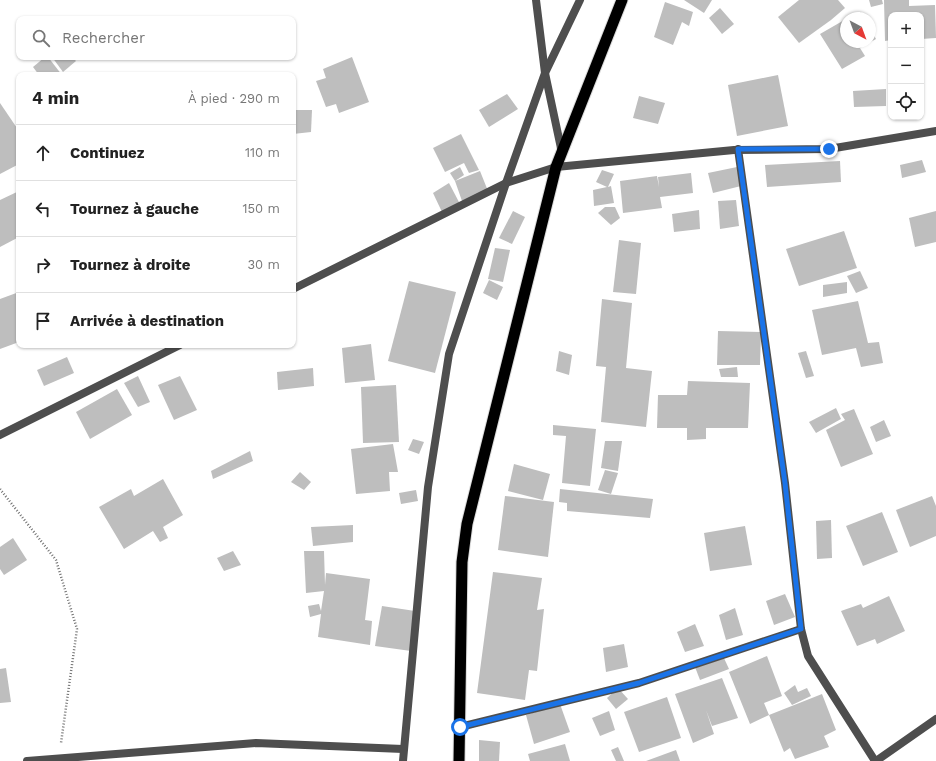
<!DOCTYPE html>
<html lang="fr">
<head>
<meta charset="utf-8">
<style>
  body { margin:0; font-family:"Work Sans",sans-serif; background:#f2f2f2; color:#222 }
  .controls { position:absolute; right:12px; top:12px; display:grid; overflow:hidden; border-radius:8px; box-shadow:0 1px 3px #0004 }
  .controls button { width:36px; height:36px; display:grid; place-items:center; padding:0; border:0; border-bottom:1px solid #e0e0e0; background:#fff; color:#222; font:20px sans-serif }
  .compass { position:absolute; left:840px; top:12px; width:36px; height:36px; border-radius:50%; background:#fff; box-shadow:0 1px 3px #0004; rotate:139deg }
  .stop { position:absolute; width:12px; height:12px; margin:-9px; border:3px solid #1a73e8; border-radius:50%; background:#fff }
  .stop.end { background:#1a73e8; border-color:#fff; box-shadow:0 1px 4px #0008 }
  .list { margin:0; padding:0; list-style:none }
  h2 { display:flex; justify-content:space-between; align-items:center; height:52px; margin:0; padding:0 16px; font-size:17px }
  h2 small { font-size:13px; font-weight:400; color:#767676 }
  .list li { display:grid; grid-template-columns:26px 1fr auto; gap:12px; align-items:center; box-sizing:border-box; height:56px; padding:0 16px; border-top:1px solid #e0e0e0 }
  .list b { display:block; font-size:15px; white-space:nowrap }
  .list em { font-size:13px; font-style:normal; color:#767676 }
  .icon { flex:none; width:22px; height:22px; fill:none; stroke:currentColor; stroke-width:2; stroke-linecap:round; stroke-linejoin:round }
  .map { position:relative; flex:none; width:936px; height:761px; overflow:hidden }
  .search { position:absolute; background:#fff; box-shadow:0 1px 3px #0004; left:16px; top:16px; width:280px; height:44px; display:flex; align-items:center; gap:10px; box-sizing:border-box; padding:0 14px; border-radius:8px; color:#767676; font-size:15px }
  .panel { position:absolute; background:#fff; box-shadow:0 1px 3px #0004; left:16px; top:72px; width:280px; height:276px; border-radius:8px }
  .map>svg:first-child { display:block }
  .building { fill:#bebebe }
  .lines { fill:none; stroke-linecap:round; stroke-linejoin:round }
  .trunk-casing { stroke:#dbdbdb; stroke-width:13 }
  .path { stroke:#707070; stroke-width:2.5; stroke-dasharray:1 2; stroke-linecap:butt }
  .minor { stroke:#4e4e4e; stroke-width:8 }
  .trunk { stroke:#000; stroke-width:11 }
  .route { stroke:#1a73e8; stroke-width:5 }
</style>
</head>
<body>
<div class="map">
<svg width="936" height="761" viewBox="0 0 936 761">
  <rect width="100%" height="100%" fill="#fff"/>
  <g class="building">
    <polygon points="684,0 712,0 704,13"/>
    <polygon points="799,0 838,0 845,8 831,20 799,43 778,17"/>
    <polygon points="869,0 882,0 883,4 871,7"/>
    <polygon points="884,0 909,0 909,6 935,5 936,38 921,39 921,15 891,15 891,40 885,41"/>
    <polygon points="665,2 693,12 689,26 682,22 673,45 654,37"/>
    <polygon points="720,8 734,24 722,34 709,18"/>
    <polygon points="860,12 864,18 849,18"/>
    <polygon points="846,19 846,42 870,42 870,28 876,39 860,48 865,56 842,69 820,34"/>
    <polygon points="45,57 48,57 62,75 39,75 33,67"/>
    <polygon points="52,57 72,57 76,61 63,72"/>
    <polygon points="352,57 369,102 339,113 336,104 326,107 316,81 326,78 323,69"/>
    <polygon points="778,75 788,126 737,136 728,85"/>
    <polygon points="886,89 886,106 854,107 853,91"/>
    <polygon points="507,94 518,109 489,127 479,110"/>
    <polygon points="639,96 665,103 658,124 633,118"/>
    <polygon points="0,103 19,131 19,164 0,174"/>
    <polygon points="293,110 312,110 311,132 293,134"/>
    <polygon points="461,134 479,170 469,173 464,163 445,172 433,148"/>
    <polygon points="922,160 926,172 902,178 900,165"/>
    <polygon points="840,161 841,182 767,187 765,165"/>
    <polygon points="460,167 464,175 455,181 480,171 488,191 462,201 455,181 450,173"/>
    <polygon points="737,167 741,186 713,193 708,173"/>
    <polygon points="602,170 614,174 608,187 611,186 614,203 594,206 593,190 607,187 596,182"/>
    <polygon points="691,173 693,193 660,197 662,208 623,213 620,181 657,176 659,187 658,177"/>
    <polygon points="449,183 460,204 442,212 433,193"/>
    <polygon points="19,191 19,237 0,247 0,200"/>
    <polygon points="736,200 739,226 720,229 718,201"/>
    <polygon points="605,207 615,207 620,218 611,225 598,213"/>
    <polygon points="699,210 700,229 674,232 672,214"/>
    <polygon points="513,211 525,217 512,244 499,238"/>
    <polygon points="936,211 936,242 915,247 909,218"/>
    <polygon points="844,231 857,268 799,286 786,249"/>
    <polygon points="619,240 641,243 636,294 613,292"/>
    <polygon points="495,248 510,250 503,282 488,279"/>
    <polygon points="860,271 868,288 856,293 847,276"/>
    <polygon points="489,280 503,287 497,300 483,293"/>
    <polygon points="409,281 456,292 435,373 388,361"/>
    <polygon points="847,282 847,293 823,297 823,285"/>
    <polygon points="19,292 19,342 0,349 0,299"/>
    <polygon points="602,299 632,303 626,368 652,371 646,427 601,422 606,367 596,366"/>
    <polygon points="858,301 868,343 879,342 883,363 861,367 856,348 822,355 812,310"/>
    <polygon points="718,331 761,332 760,365 717,365"/>
    <polygon points="371,344 375,380 345,383 342,348"/>
    <polygon points="559,351 572,355 569,375 556,371"/>
    <polygon points="806,351 814,376 806,378 798,353"/>
    <polygon points="67,357 74,373 44,386 37,370"/>
    <polygon points="737,367 738,377 721,377 719,369"/>
    <polygon points="313,368 314,386 278,390 277,372"/>
    <polygon points="138,376 150,402 138,407 124,383"/>
    <polygon points="180,376 197,410 174,420 158,385"/>
    <polygon points="688,381 750,383 748,428 706,428 706,439 687,440 687,428 657,428 658,395 687,395"/>
    <polygon points="396,385 399,442 363,443 361,387"/>
    <polygon points="117,389 132,415 90,439 76,412"/>
    <polygon points="836,408 841,419 816,433 809,422"/>
    <polygon points="854,409 873,454 841,467 826,430 845,420 841,414"/>
    <polygon points="884,420 891,436 876,442 870,427"/>
    <polygon points="553,425 596,429 590,486 562,483 566,436 553,435"/>
    <polygon points="413,439 424,442 419,454 408,450"/>
    <polygon points="605,441 622,441 618,471 601,468"/>
    <polygon points="393,444 398,472 389,472 390,491 356,494 351,449"/>
    <polygon points="250,451 253,461 213,479 211,471"/>
    <polygon points="514,464 550,474 543,500 508,491"/>
    <polygon points="605,470 618,473 611,494 598,490"/>
    <polygon points="300,472 311,482 304,490 291,482"/>
    <polygon points="163,479 183,515 163,527 168,538 160,542 153,531 124,549 99,507 131,489 134,496"/>
    <polygon points="560,489 653,499 650,518 567,511 567,503 559,502"/>
    <polygon points="416,490 418,501 401,504 399,493"/>
    <polygon points="505,496 554,502 548,557 498,550"/>
    <polygon points="932,496 936,506 936,536 910,547 896,510"/>
    <polygon points="882,512 898,552 863,566 846,526"/>
    <polygon points="831,520 832,558 817,559 816,521"/>
    <polygon points="353,525 353,542 313,546 311,527"/>
    <polygon points="745,526 752,565 710,571 704,533"/>
    <polygon points="13,538 27,560 4,575 0,569 0,547"/>
    <polygon points="233,551 241,565 224,571 217,558"/>
    <polygon points="304,551 324,551 325,585 326,573 370,579 365,620 372,621 370,645 318,637 321,614 310,617 308,606 319,604 321,611 324,591 306,593"/>
    <polygon points="493,572 542,578 537,610 544,609 537,671 529,670 525,700 477,693"/>
    <polygon points="785,594 795,617 774,625 766,601"/>
    <polygon points="889,596 905,631 877,644 875,639 857,646 841,611 861,604 863,608"/>
    <polygon points="382,606 415,611 411,651 375,646"/>
    <polygon points="735,608 743,635 726,640 719,615"/>
    <polygon points="695,624 704,646 685,652 677,632"/>
    <polygon points="624,644 628,667 606,672 603,648"/>
    <polygon points="723,656 729,669 700,680 695,667"/>
    <polygon points="767,656 782,696 764,703 769,715 822,694 836,730 824,736 829,747 795,759 790,748 784,752 769,715 750,724 729,672"/>
    <polygon points="6,668 11,702 0,703 0,669"/>
    <polygon points="722,678 738,718 712,726 706,710 714,734 693,743 675,694"/>
    <polygon points="795,685 798,692 807,688 811,696 792,705 784,693"/>
    <polygon points="618,688 628,699 616,709 607,698"/>
    <polygon points="667,697 681,738 639,752 624,712"/>
    <polygon points="560,704 570,732 534,744 526,715"/>
    <polygon points="609,711 615,730 600,736 592,718"/>
    <polygon points="479,740 500,742 499,761 479,761"/>
    <polygon points="565,744 570,761 530,761 528,754"/>
    <polygon points="618,747 624,761 616,761 611,750"/>
    <polygon points="676,750 680,761 646,761"/>
  </g>
  <g class="lines">
    <g class="trunk-casing">
      <polyline id="trunk" points="459,761 462,562 467,524 556,167 622,0"/>
    </g>
    <polyline class="path" points="0,489 56,560 77,629 61,743"/>
    <g class="minor">
      <polyline points="536,0 545,73 562,153"/>
      <polyline points="738,149 785,483 801,629 808,656 875,761"/>
      <polyline points="293,289 506,183 556,167 734,150 829,149 936,131"/>
      <polyline points="0,435 180,345"/>
      <polyline points="460,727 639,683 801,629"/>
      <polyline points="27,761 256,743 403,749"/>
      <polyline points="403,761 428,487 449,354 506,183 545,73 580,0"/>
      <polyline points="876,761 936,719"/>
    </g>
    <use href="#trunk" class="trunk"/>
  </g>
  <g class="lines">
    <polyline class="route" points="460,727 639,683 801,629 785,483 738,149 829,149"/>
  </g>
</svg>
<div class="controls">
<button>+</button>
<button>−</button>
<button><svg class="icon" aria-label="locate" viewBox="0 0 24 24"><circle cx="12" cy="12" r="6"/><path d="M12 2v4M12 18v4M2 12h4M18 12h4"/></svg></button>
</div>
<svg class="compass" viewBox="-18 -18 36 36"><path d="M0-13l5 13h-10z" fill="#e53935"/><path d="M0 13l5-13h-10z" fill="#767676"/></svg>
<div class="stop" style="left:460px;top:727px"></div>
<div class="stop end" style="left:829px;top:149px"></div>
<div class="search"><svg class="icon" aria-label="search" viewBox="0 0 24 24"><circle cx="10" cy="10" r="6"/><path d="M15 15l6 6"/></svg>Rechercher</div>
<section class="panel">
<h2>4 min<small>À pied · 290 m</small></h2>
<ul class="list">
<li><svg class="icon" aria-label="ahead" viewBox="0 0 24 24"><path d="M12 20V5M6 11l6-6 6 6"/></svg><div><b>Continuez</b></div><em>110 m</em></li>
<li><svg class="icon" aria-label="left" viewBox="0 0 24 24"><path d="M17 20v-9H6M10 6l-5 5 5 5"/></svg><div><b>Tournez à gauche</b></div><em>150 m</em></li>
<li><svg class="icon" aria-label="right" viewBox="0 0 24 24"><path d="M7 20v-9h11M14 6l5 5-5 5"/></svg><div><b>Tournez à droite</b></div><em>30 m</em></li>
<li><svg class="icon" aria-label="arrive" viewBox="0 0 24 24"><path d="M6 21V4h12l-3 4 3 4H6"/></svg><div><b>Arrivée à destination</b></div></li>
</ul>
</section>
</div>
</body>
</html>
